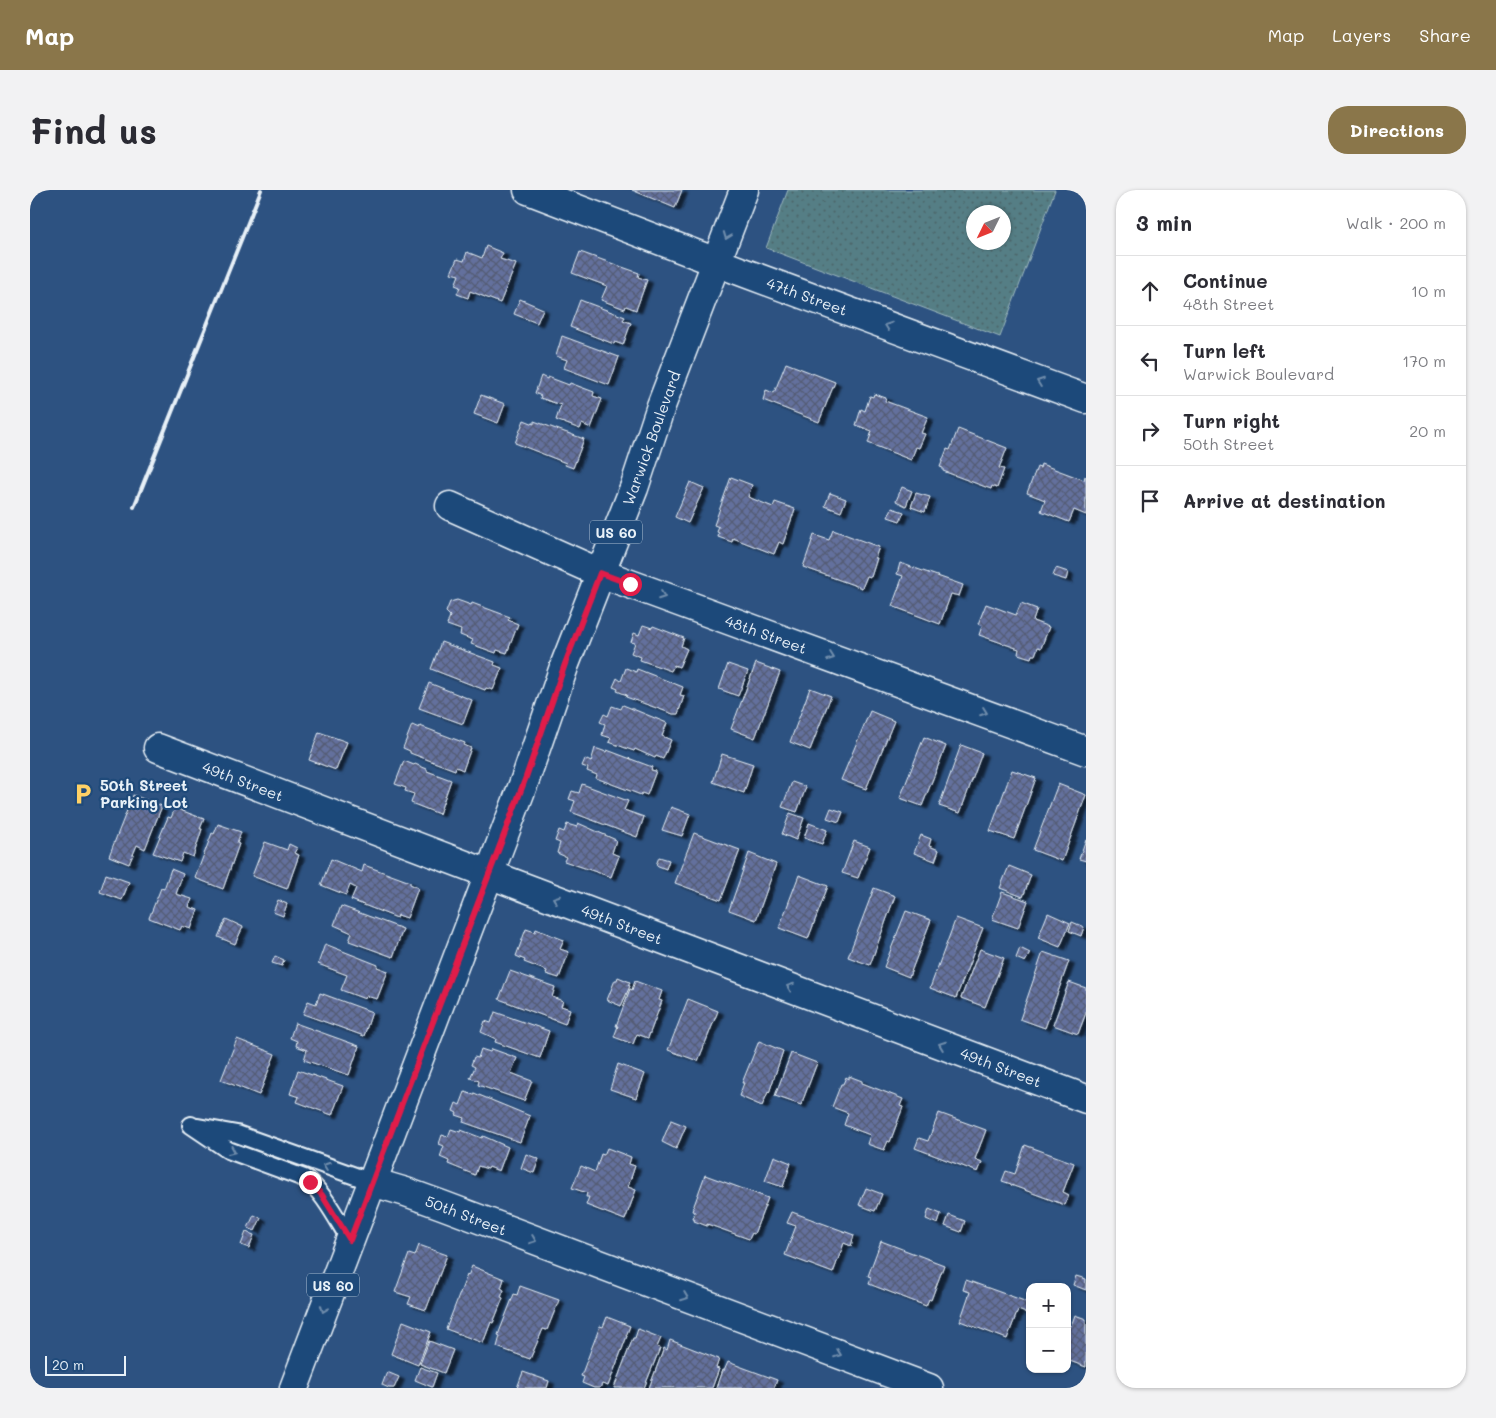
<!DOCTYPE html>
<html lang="en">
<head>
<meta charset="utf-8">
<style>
  body { margin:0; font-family:Mali,sans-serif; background:#f2f2f3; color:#2b2b33 }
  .controls { position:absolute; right:15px; bottom:15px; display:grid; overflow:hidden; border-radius:10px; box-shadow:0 1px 4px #0004 }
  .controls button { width:45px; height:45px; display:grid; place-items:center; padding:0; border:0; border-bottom:1px solid #e1e1e2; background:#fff; color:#2b2b33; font:25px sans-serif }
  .compass { position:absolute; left:936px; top:15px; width:45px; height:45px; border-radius:50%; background:#fff; box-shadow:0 1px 4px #0004; rotate:227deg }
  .scale { position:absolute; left:15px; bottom:12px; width:81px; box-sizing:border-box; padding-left:5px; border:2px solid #e8f1f8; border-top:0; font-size:14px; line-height:18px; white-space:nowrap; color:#e8f1f8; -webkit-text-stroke:4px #1f4a7a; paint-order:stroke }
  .stop { position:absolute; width:15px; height:15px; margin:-11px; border:4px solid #e11d48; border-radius:50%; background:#fff }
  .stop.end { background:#e11d48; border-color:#fff; box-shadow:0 1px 5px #0008 }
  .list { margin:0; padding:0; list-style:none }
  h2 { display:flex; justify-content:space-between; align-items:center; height:65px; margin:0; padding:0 20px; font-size:21px }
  h2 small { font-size:16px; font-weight:400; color:#7c7c81 }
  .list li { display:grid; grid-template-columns:32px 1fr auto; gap:15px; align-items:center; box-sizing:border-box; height:70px; padding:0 20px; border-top:1px solid #e1e1e2 }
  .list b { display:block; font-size:19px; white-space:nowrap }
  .list p { margin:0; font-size:16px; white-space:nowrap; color:#7c7c81 }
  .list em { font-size:16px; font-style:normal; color:#7c7c81 }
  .icon { flex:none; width:28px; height:28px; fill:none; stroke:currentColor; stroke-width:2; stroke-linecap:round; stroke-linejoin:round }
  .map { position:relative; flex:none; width:1056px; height:1198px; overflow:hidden; border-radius:20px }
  header { display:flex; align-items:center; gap:30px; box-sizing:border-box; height:70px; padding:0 25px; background:#8a764a; color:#fff }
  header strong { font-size:24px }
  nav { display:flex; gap:28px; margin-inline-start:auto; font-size:18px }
  .intro { display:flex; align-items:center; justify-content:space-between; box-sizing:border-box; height:120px; padding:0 30px }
  h1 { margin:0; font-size:35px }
  .button { padding:12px 22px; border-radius:20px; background:#8a764a; color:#fff; font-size:18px; font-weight:700 }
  main { display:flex; gap:30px; padding:0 30px }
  aside { flex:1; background:#fff; border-radius:20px; box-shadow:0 1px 4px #0004 }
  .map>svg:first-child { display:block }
  .park { fill:url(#park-dots); stroke:#9eb8be; fill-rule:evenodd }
  .building { fill:url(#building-cross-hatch); stroke:#e8f1f8; filter:url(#shadow) }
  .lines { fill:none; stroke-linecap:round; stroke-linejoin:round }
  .service-casing { stroke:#e8f1f8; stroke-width:20 }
  .minor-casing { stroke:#e8f1f8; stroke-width:31 }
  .tertiary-casing { stroke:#e8f1f8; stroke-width:31 }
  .primary-casing { stroke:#e8f1f8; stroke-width:31 }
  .service { stroke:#1f4a7a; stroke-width:16 }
  .minor { stroke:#1f4a7a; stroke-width:28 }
  .tertiary { stroke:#1f4a7a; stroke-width:28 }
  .primary { stroke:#1f4a7a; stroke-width:28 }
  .rail { stroke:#e8f1f8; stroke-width:4 }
  .oneway { stroke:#6f8dac }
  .route { stroke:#e11d48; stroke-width:6 }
  .labels { text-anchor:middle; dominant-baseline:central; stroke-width:4.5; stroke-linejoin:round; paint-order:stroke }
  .shield { fill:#1f4a7a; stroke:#acbfd2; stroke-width:1 }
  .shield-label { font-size:14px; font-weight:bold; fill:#e8f1f8 }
  .street-label { font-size:15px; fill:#e8f1f8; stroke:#1f4a7a }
  .poi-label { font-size:15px; font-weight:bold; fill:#e8f1f8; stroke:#1f4a7a; text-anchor:start }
</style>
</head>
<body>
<header>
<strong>Map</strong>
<nav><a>Map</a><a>Layers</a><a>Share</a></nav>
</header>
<div class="intro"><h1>Find us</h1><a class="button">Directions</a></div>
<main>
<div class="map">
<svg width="1056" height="1198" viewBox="0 0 1056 1198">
  <defs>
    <pattern id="park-dots" width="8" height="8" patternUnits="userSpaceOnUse" patternTransform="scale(1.25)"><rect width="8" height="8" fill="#547e85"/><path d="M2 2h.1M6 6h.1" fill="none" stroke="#4e666a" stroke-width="1.8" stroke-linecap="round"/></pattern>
    <pattern id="building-cross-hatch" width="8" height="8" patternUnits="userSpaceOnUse" patternTransform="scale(1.25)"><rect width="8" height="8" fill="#63709d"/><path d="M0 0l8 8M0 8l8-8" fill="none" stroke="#545c74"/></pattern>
    <filter id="shadow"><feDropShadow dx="5.5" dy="3" stdDeviation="1" flood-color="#0009"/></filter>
  </defs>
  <rect width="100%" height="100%" fill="#2d5281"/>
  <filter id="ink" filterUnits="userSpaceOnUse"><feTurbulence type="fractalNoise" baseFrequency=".02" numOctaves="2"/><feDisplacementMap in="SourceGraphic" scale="10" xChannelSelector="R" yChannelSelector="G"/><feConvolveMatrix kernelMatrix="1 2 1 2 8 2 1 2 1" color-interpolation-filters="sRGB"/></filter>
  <g filter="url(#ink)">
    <path class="park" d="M758,0h267l-55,147 -234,-89zM944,22h30v30h-30z"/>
    <g class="building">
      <polygon points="602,0 652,0 645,18"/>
      <polygon points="456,56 473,63 470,69 486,74 470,113 440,101 438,108 427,104 430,97 425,95 429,85 421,83 427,69 434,71 437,62 452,68"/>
      <polygon points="550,62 609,83 608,87 617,90 606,120 596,116 595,119 571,110 577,96 542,83"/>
      <polygon points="490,109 513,119 507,133 484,124"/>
      <polygon points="550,110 595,127 593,130 601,133 593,155 585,152 584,154 540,137"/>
      <polygon points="532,146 589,167 579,195 534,178 537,170 526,166"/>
      <polygon points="756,173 805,192 789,232 733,210 736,200 744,203"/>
      <polygon points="511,186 517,189 518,187 539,195 540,193 564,202 563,206 572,209 561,238 552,234 550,239 526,230 531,215 510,208 511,206 505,203"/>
      <polygon points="844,204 856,208 855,211 898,227 891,243 895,244 889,258 886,257 881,270 838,253 842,241 826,235 831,219 835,221 840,206 843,207"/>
      <polygon points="451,205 475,214 468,233 444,224"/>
      <polygon points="494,230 504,234 504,231 554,249 543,278 535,275 536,273 485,253"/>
      <polygon points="928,239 977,258 969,278 974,279 967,298 962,296 961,299 913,281 913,278 910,277 917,259 920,260"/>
      <polygon points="1011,274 1054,290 1055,286 1056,287 1056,325 1044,320 1039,332 1011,321 1015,310 997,303 1007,277 1010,278"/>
      <polygon points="701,287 722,295 718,307 743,317 745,312 765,319 753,354 749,352 744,364 703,348 702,352 688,347 689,343 687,342 689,337 684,335"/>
      <polygon points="660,292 674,298 658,333 645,327"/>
      <polygon points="872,297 882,301 876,316 866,311"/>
      <polygon points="800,303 816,309 811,322 795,316"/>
      <polygon points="886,303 900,307 895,322 881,317"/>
      <polygon points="862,318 874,322 870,331 858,327"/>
      <polygon points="803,340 849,357 845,368 847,368 841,387 837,386 832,398 773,377 784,345 799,350"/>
      <polygon points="870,373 933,395 929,406 921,404 910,434 862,416 873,386 867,384"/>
      <polygon points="1026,378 1038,382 1036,390 1023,386"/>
      <polygon points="427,410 441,415 442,413 480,427 478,430 488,434 477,463 467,460 466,463 441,454 443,450 430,445 431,440 417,435 420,426 416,422 420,412"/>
      <polygon points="991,413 1007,419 1003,431 1019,437 1011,458 1008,457 1005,465 1002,465 1001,468 988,464 989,459 949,445 952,436 948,434 956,414 986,425"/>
      <polygon points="613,435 622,438 623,436 654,448 651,456 657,459 649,477 644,475 641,481 610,470 611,467 601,463 605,453 601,452 604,443 609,445"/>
      <polygon points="411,452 465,472 464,475 472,478 463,500 456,498 455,500 401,479"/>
      <polygon points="726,473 750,482 725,548 701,539"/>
      <polygon points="698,474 718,481 708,506 689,499"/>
      <polygon points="596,478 606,482 607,479 653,497 650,505 654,506 648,524 643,524 596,507 597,505 587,501 588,499 583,497 587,488 591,491"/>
      <polygon points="399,493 442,510 433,534 389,518"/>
      <polygon points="780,498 801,506 780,560 760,552"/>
      <polygon points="593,515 637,533 632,546 641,550 633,569 626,566 625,568 605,559 604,561 579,552 581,548 572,545 575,534 570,532 574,524 578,526 582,516 591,519"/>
      <polygon points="840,521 864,531 836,599 811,590"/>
      <polygon points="382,535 389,538 390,536 435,553 434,555 441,558 433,580 426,577 425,580 380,563 380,561 373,558"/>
      <polygon points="289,542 317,552 306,580 279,570"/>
      <polygon points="894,547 916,556 892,616 870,608"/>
      <polygon points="931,555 952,563 930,623 909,616"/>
      <polygon points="565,558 576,562 577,560 622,577 621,580 626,581 617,605 612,603 611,605 566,588 567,585 557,581 558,578 552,576 555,569 561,572"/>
      <polygon points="692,564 723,574 714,603 683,592"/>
      <polygon points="374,571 384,575 385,574 397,579 397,581 421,590 409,624 381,613 384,604 375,601 376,598 365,594"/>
      <polygon points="982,580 1006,588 984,649 960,641"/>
      <polygon points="762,592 776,597 767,622 752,617"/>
      <polygon points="552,594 598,611 594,620 614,627 607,647 541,622 545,611 539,609 542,601 549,603"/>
      <polygon points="1028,594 1056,605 1032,671 1003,660"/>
      <polygon points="103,605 132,616 115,659 107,655 99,674 79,666"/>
      <polygon points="641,617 660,624 652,646 632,640"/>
      <polygon points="145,618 174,629 170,639 172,639 163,667 153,663 150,672 123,663 138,627 141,628"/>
      <polygon points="801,618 813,622 809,632 797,628"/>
      <polygon points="760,623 774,628 766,650 752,644"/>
      <polygon points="548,633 586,650 582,663 589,666 581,687 534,671 536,667 527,663 530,653 525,651 529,640 534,642 537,634 547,637"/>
      <polygon points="779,633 797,640 792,654 774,648"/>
      <polygon points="188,634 211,642 207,653 209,654 193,699 165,688 182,643 184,644"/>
      <polygon points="664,643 710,660 691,710 645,693"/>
      <polygon points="891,645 901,649 899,656 909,660 905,671 884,663"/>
      <polygon points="1056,649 1056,671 1049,669"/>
      <polygon points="824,651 840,657 828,688 812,683"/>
      <polygon points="235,652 257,660 259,654 267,658 264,663 269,665 257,699 222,686"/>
      <polygon points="719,663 746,674 726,730 699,720"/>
      <polygon points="629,667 639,670 636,679 626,675"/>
      <polygon points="301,669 332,682 334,675 380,692 380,694 388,698 377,728 368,725 367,728 321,710 326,698 320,695 316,705 291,695"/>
      <polygon points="979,676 1001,685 993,707 970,698"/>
      <polygon points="141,679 153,684 146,704 162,709 159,717 168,720 161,739 152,736 150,740 119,728 131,698 134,699"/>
      <polygon points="76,684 99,692 92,710 70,702"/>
      <polygon points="769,685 798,696 778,749 749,738"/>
      <polygon points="844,698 865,706 840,775 818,767"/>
      <polygon points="972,702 998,711 988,738 962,729"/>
      <polygon points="248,710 257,714 253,726 243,722"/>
      <polygon points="311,716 373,739 363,767 319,751 322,743 304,735"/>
      <polygon points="876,721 901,730 879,787 854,777"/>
      <polygon points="1018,723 1040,733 1030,757 1008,748"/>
      <polygon points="926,728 953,738 926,808 900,798"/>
      <polygon points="196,729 213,737 205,754 188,747"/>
      <polygon points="1042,732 1054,737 1051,746 1039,741"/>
      <polygon points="496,739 505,742 506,739 534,750 530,759 539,762 529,788 516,784 517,781 494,772 495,770 486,766"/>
      <polygon points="295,754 348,775 347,777 358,781 347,809 336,806 335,809 311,800 317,785 288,774"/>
      <polygon points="990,758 1000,763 995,772 986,768"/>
      <polygon points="950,759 974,768 955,817 931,808"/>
      <polygon points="1013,762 1039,771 1015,838 990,829"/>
      <polygon points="245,766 254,770 252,776 242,773"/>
      <polygon points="480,781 525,797 522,807 533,811 531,816 540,819 535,834 469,809"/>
      <polygon points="588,787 600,792 598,795 600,796 591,816 577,810 585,790 587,790"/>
      <polygon points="605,791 632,801 629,810 632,811 618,848 607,844 603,854 584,847 588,836 586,836 600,799 602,800"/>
      <polygon points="1039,792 1056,798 1056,823 1048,844 1023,835"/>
      <polygon points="290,803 342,822 334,846 273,824 278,811 286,814"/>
      <polygon points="658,809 688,821 668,871 638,860"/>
      <polygon points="465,822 519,841 510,868 465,852 466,849 451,842 455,831 461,833"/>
      <polygon points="265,833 329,856 319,885 274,870 277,860 266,856 267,851 260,848"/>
      <polygon points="207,849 245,864 229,905 191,890"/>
      <polygon points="729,851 753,861 739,903 738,902 732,916 709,906 714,893 712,893"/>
      <polygon points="451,859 460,862 462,859 487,868 481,883 502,891 494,911 448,895 449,891 440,888 445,877 441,875 444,867 448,868"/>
      <polygon points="761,863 787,873 771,915 745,906"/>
      <polygon points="588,874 615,884 606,908 580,899"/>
      <polygon points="268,880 313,896 302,925 267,912 269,907 260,904"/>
      <polygon points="819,886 832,891 832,893 873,909 870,916 873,917 860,952 858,951 854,960 837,954 840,945 814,935 818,923 802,917 811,894 813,894 816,887 819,889"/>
      <polygon points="435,902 444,905 444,903 500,926 490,952 433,932 435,928 426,925 427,923 423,921 426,913 430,915"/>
      <polygon points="909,923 956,940 945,969 952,972 948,982 885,958 889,948 898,951"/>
      <polygon points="641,930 656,936 646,959 632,952"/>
      <polygon points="421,939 430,942 431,940 452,948 453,946 478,957 469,981 459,977 458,979 448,976 445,985 418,974 419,971 410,967 414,956 409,954 412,945 418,947"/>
      <polygon points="995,955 1044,973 1033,1002 1039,1005 1035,1015 981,995 981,994 972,991 976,981 985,984"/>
      <polygon points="577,958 601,967 599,974 605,976 598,997 606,1000 595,1030 556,1015 559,1007 556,1007 557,1003 542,998 551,976 565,982 571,964 574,965"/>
      <polygon points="496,964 509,969 504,983 491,978"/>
      <polygon points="744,966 761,973 753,997 735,991"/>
      <polygon points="675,985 738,1008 724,1044 722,1043 719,1049 677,1034 677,1036 664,1031 665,1029 663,1028 665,1022 662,1021"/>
      <polygon points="836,998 852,1004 845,1021 829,1015"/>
      <polygon points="899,1019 911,1024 908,1034 896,1029"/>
      <polygon points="762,1022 824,1045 821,1056 814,1053 803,1083 755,1065 766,1036 757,1033"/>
      <polygon points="224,1025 231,1028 225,1041 218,1038"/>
      <polygon points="919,1025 935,1031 931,1042 915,1036"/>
      <polygon points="216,1042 224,1045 219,1058 211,1055"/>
      <polygon points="851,1051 914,1075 901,1110 899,1109 896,1116 839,1094 841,1087 838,1086"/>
      <polygon points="389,1055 417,1065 396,1120 378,1114 381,1107 365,1102 379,1064 385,1066"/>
      <polygon points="442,1076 474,1089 471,1098 474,1100 471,1107 473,1108 463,1133 461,1132 453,1153 416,1139 437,1085 438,1086"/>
      <polygon points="1046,1086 1056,1089 1056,1100 1043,1095"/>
      <polygon points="936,1090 1000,1113 996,1123 988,1120 977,1149 930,1131 940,1102 933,1100"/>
      <polygon points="490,1096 529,1110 517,1140 513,1139 500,1169 467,1157 470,1146 468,1145 484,1104 487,1105"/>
      <polygon points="1045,1125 1056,1129 1056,1177 1037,1170 1037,1135 1041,1136"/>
      <polygon points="577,1127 600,1136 596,1146 597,1146 578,1196 572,1194 570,1198 564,1198 552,1193 554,1187 551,1186 570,1136 573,1137"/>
      <polygon points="373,1131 401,1142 388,1175 361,1164"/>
      <polygon points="608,1139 631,1148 627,1157 630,1158 614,1198 584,1198 603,1148 605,1148"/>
      <polygon points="640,1150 689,1169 686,1178 689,1179 682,1198 619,1198 634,1158 637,1160"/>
      <polygon points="399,1151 423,1160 414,1183 390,1174"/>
      <polygon points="698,1172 747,1190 744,1198 686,1198 692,1180 694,1181"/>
      <polygon points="390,1177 407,1183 402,1197 385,1190"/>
      <polygon points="357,1182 369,1187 364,1198 359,1198 352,1195"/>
      <polygon points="493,1182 519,1191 517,1198 487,1198"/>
    </g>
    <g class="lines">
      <g class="service-casing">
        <g id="service">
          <path d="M161,935l37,25 76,28c18,11 34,43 46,62"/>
          <polyline points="168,937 207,944 342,992"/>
        </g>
      </g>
      <g class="minor-casing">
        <g id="minor">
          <polyline points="498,0 715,83 1056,209"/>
          <polyline points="420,316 570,383 1056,561"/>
          <polyline points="128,558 459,684"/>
        </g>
      </g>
      <g class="tertiary-casing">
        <g id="tertiary">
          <polyline points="459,684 1056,909"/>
          <polyline points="342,992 376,1002 412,1015 899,1198"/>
        </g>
      </g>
      <g class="primary-casing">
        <polyline id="primary" points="264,1198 496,587 535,474 604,298 631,216 714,0"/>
      </g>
      <use href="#service" class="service"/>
      <use href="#minor" class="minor"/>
      <use href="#tertiary" class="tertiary"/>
      <use href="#primary" class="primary"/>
      <polyline class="rail" points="104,317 231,0"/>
    </g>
    <defs><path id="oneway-chevron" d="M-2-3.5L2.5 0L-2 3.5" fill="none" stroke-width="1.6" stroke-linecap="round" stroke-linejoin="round" transform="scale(1.25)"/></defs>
    <g class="oneway">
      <use href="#oneway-chevron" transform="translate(697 46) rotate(111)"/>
      <use href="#oneway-chevron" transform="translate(858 136) rotate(-160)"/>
      <use href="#oneway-chevron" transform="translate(1010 192) rotate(-160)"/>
      <use href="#oneway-chevron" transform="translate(632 406) rotate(20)"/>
      <use href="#oneway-chevron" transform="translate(801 467) rotate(20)"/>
      <use href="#oneway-chevron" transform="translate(954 522) rotate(20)"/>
      <use href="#oneway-chevron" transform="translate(526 709) rotate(-159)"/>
      <use href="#oneway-chevron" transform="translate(760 797) rotate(-159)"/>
      <use href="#oneway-chevron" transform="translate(912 855) rotate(-159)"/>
      <use href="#oneway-chevron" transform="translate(202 961) rotate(24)"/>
      <use href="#oneway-chevron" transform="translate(296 976) rotate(-160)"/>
      <use href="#oneway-chevron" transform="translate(503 1050) rotate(21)"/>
      <use href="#oneway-chevron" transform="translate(655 1107) rotate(21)"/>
      <use href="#oneway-chevron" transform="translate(294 1119) rotate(111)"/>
      <use href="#oneway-chevron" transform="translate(808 1164) rotate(21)"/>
    </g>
  </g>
  <g class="lines" filter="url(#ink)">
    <polyline class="route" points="280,992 292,1005 320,1050 496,587 535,474 570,383 600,394"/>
  </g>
  <defs>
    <g id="parking-bare" transform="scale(1.725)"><path d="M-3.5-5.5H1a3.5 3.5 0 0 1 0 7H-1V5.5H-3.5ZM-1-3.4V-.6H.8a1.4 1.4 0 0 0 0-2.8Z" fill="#ffd166" stroke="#1f4a7a" stroke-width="2.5" paint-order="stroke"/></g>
  </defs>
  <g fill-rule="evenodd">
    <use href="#parking-bare" x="53" y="604"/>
  </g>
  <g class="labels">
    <g class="shield">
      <rect x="560" y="330.5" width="52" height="23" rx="4"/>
      <rect x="277" y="1083.5" width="52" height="23" rx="4"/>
    </g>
    <g class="shield-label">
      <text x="586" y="342">US 60</text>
      <text x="303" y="1095">US 60</text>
    </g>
    <g class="street-label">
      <text transform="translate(777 106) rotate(20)">47th Street</text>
      <text transform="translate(621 248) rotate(-70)">Warwick Boulevard</text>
      <text transform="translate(736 444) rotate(20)">48th Street</text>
      <text transform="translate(213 591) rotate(21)">49th Street</text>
      <text transform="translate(592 734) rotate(21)">49th Street</text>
      <text transform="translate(971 877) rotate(21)">49th Street</text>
      <text transform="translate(436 1025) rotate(21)">50th Street</text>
    </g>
    <g class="poi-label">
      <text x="70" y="595">50th Street<tspan x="70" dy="17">Parking Lot</tspan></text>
    </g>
  </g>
</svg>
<div class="controls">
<button>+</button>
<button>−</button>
</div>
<svg class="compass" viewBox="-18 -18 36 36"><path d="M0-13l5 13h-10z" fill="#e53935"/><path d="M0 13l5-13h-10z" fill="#7c7c81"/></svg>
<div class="scale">20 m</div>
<div class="stop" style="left:600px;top:394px"></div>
<div class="stop end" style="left:280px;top:992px"></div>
</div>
<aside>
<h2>3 min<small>Walk · 200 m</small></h2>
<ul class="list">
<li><svg class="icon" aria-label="ahead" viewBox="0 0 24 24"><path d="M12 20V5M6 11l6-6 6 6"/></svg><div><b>Continue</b><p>48th Street</p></div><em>10 m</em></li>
<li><svg class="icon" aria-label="left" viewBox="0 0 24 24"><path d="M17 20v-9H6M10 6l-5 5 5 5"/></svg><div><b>Turn left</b><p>Warwick Boulevard</p></div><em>170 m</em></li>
<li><svg class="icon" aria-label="right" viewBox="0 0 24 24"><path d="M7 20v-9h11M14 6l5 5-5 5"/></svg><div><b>Turn right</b><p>50th Street</p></div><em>20 m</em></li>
<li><svg class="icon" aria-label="arrive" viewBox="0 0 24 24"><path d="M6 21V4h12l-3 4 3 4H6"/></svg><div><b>Arrive at destination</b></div></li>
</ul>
</aside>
</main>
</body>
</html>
